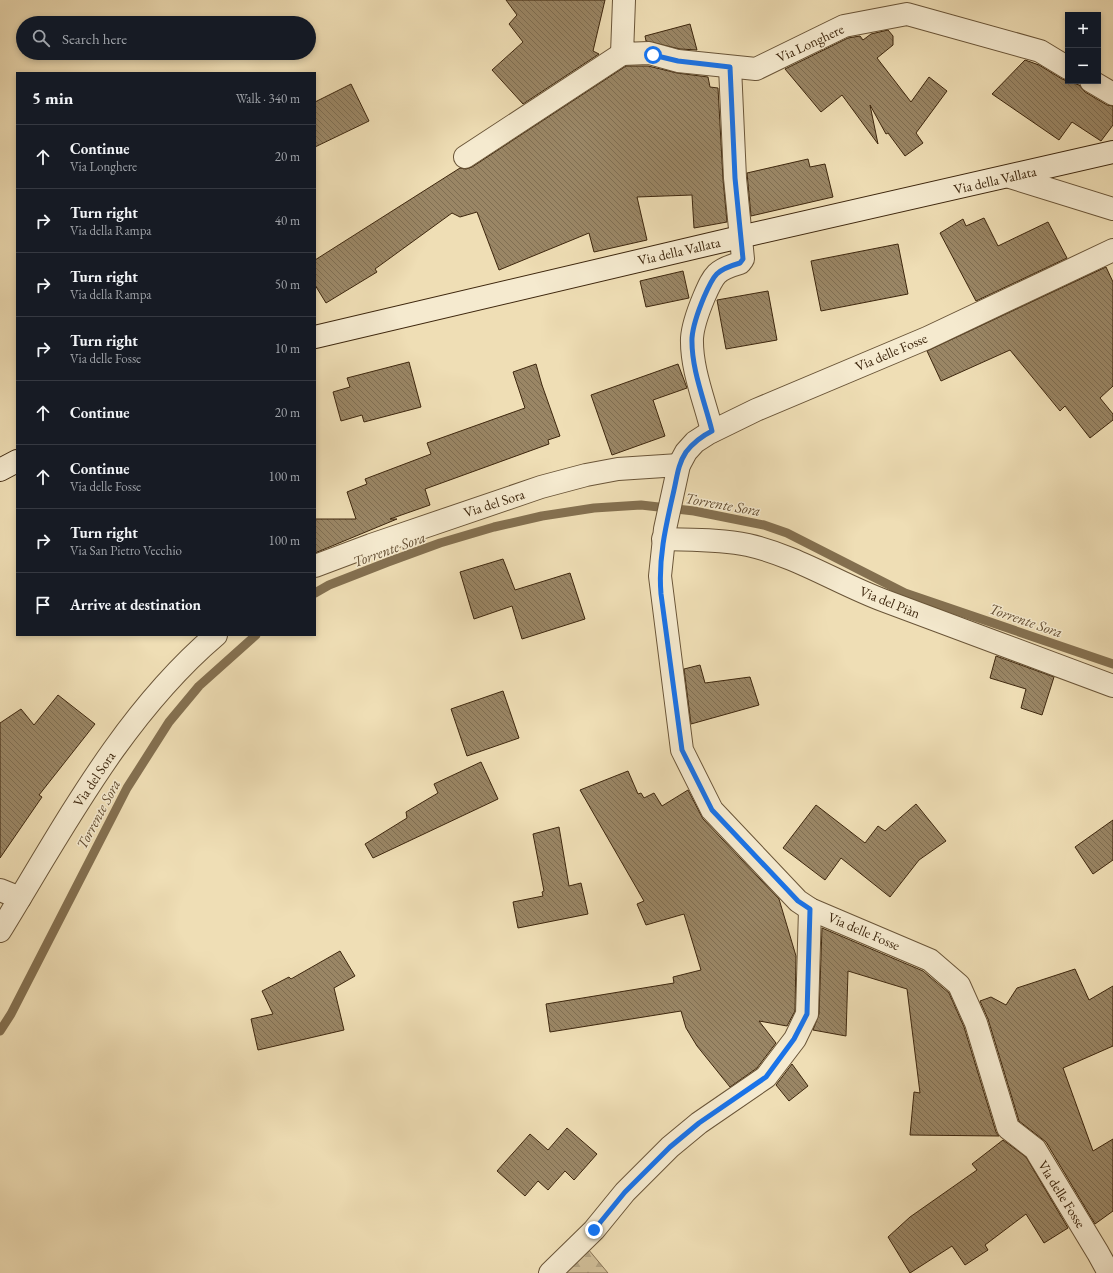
<!DOCTYPE html>
<html lang="en">
<head>
<meta charset="utf-8">
<style>
  body { margin:0; font-family:"EB Garamond",serif; background:#20242c; color:#f1f3f6 }
  .controls { position:absolute; right:12px; top:12px; display:grid; overflow:hidden; border-radius:0px; box-shadow:0 2px 6px #0003 }
  .controls button { width:36px; height:36px; display:grid; place-items:center; padding:0; border:0; border-bottom:1px solid #363941; background:#171b24; color:#f1f3f6; font:20px sans-serif }
  .stop { position:absolute; width:12px; height:12px; margin:-9px; border:3px solid #1a73e8; border-radius:50%; background:#fff }
  .stop.end { background:#1a73e8; border-color:#fff; box-shadow:0 1px 4px #0008 }
  .list { margin:0; padding:0; list-style:none }
  h2 { display:flex; justify-content:space-between; align-items:center; height:52px; margin:0; padding:0 16px; font-size:17px }
  h2 small { font-size:13px; font-weight:400; color:#9ea1a6 }
  .list li { display:grid; grid-template-columns:26px 1fr auto; gap:12px; align-items:center; box-sizing:border-box; height:64px; padding:0 16px; border-top:1px solid #363941 }
  .list b { display:block; font-size:15px; white-space:nowrap }
  .list p { margin:0; font-size:13px; white-space:nowrap; color:#9ea1a6 }
  .list em { font-size:13px; font-style:normal; color:#9ea1a6 }
  .icon { flex:none; width:22px; height:22px; fill:none; stroke:currentColor; stroke-width:2; stroke-linecap:round; stroke-linejoin:round }
  .map { position:relative; flex:none; width:1113px; height:1273px; overflow:hidden }
  .search { position:absolute; background:#171b24; box-shadow:0 2px 6px #0003; left:16px; top:16px; width:300px; height:44px; display:flex; align-items:center; gap:10px; box-sizing:border-box; padding:0 14px; border-radius:22px; color:#9ea1a6; font-size:15px }
  .panel { position:absolute; background:#171b24; box-shadow:0 2px 6px #0003; left:16px; top:72px; width:300px; height:564px; border-radius:0px }
  .map>svg:first-child { display:block }
  .forest { fill:url(#forest-firs); stroke:#887354 }
  .lines { fill:none; stroke-linecap:round; stroke-linejoin:round }
  .stream { stroke:#847050; stroke-width:9 }
  .building { fill:url(#building-back-hatch); stroke:#3e270e }
  .minor-casing { stroke:#6a5538; stroke-width:24 }
  .secondary-casing { stroke:#3e270e; stroke-width:24 }
  .minor { stroke:#f5eacf; stroke-width:22 }
  .secondary { stroke:#f5eacf; stroke-width:22 }
  .route { stroke:#1a73e8; stroke-width:5 }
  .labels { text-anchor:middle; dominant-baseline:central; stroke-width:3; stroke-linejoin:round; paint-order:stroke }
  .street-label { font-size:14px; fill:#3e270e; stroke:#f5eacf }
  .water-label { font-size:15px; font-style:italic; fill:#614b2f; stroke:#f5eacf }
</style>
</head>
<body>
<div class="map">
<svg width="1113" height="1273" viewBox="0 0 1113 1273">
  <defs>
    <pattern id="forest-firs" width="22" height="20" patternUnits="userSpaceOnUse"><rect width="22" height="20" fill="#d1bf99"/><path d="M5 1l3.5 6h-7zM16 11l3.5 6h-7z" fill="#b4a483"/></pattern>
    <pattern id="building-back-hatch" width="6" height="6" patternUnits="userSpaceOnUse"><rect width="6" height="6" fill="#9a8665"/><path d="M-1 5l2 2M0 0l6 6M5-1l2 2" fill="none" stroke="#7f6e52"/></pattern>
  </defs>
  <rect width="100%" height="100%" fill="#efdeb5"/>
  <filter id="stains"><feTurbulence type="fractalNoise" baseFrequency=".005" numOctaves="4"/><feColorMatrix values="0 0 0 0 .2 0 0 0 0 .09 0 0 0 0 .02 0 0 0 .5 -.17"/></filter>
  <radialGradient id="worn" r=".72"><stop offset=".6" stop-color="#630" stop-opacity="0"/><stop offset="1" stop-color="#630" stop-opacity=".3"/></radialGradient>
  <polygon class="forest" points="578,1237 608,1273 540,1273"/>
  <g class="lines">
    <g class="stream">
      <polyline points="315,593 329,585 388,562 440,543 494,527 542,516 594,508 641,505 694,511 764,525 787,533 905,593 1113,664"/>
      <polyline points="0,1031 11,1014 127,788 169,722 199,686 256,635"/>
    </g>
  </g>
  <g class="building">
    <polygon points="506,0 605,0 593,51 599,54 523,104 492,70 523,42 509,24 517,15"/>
    <polygon points="690,24 697,50 680,49 646,41 645,36"/>
    <polygon points="888,30 893,36 893,45 877,58 911,102 929,77 947,91 916,133 923,143 905,156 888,133 886,134 870,105 878,144 842,95 821,112 785,69 848,38 860,36 863,40 871,34"/>
    <polygon points="1025,60 1039,65 1062,79 1079,85 1085,92 1107,105 1113,106 1113,125 1101,141 1072,122 1059,140 992,94"/>
    <polygon points="626,66 648,66 677,73 708,77 710,87 718,88 723,179 727,222 694,228 692,195 637,197 647,240 594,252 589,233 499,270 477,212 460,217 452,213 375,269 377,272 326,303 315,285 315,260 460,168 466,169 472,167"/>
    <polygon points="351,84 369,121 315,147 315,102"/>
    <polygon points="808,159 810,167 825,164 833,197 751,216 747,173"/>
    <polygon points="984,218 998,246 1048,222 1067,258 976,301 940,233 963,219 966,226"/>
    <polygon points="898,244 908,294 821,311 811,261"/>
    <polygon points="1106,267 1113,282 1113,386 1100,398 1113,414 1113,420 1090,438 1065,406 1060,411 1010,350 941,381 927,351"/>
    <polygon points="683,271 689,298 646,307 640,281"/>
    <polygon points="768,291 777,340 726,349 717,300"/>
    <polygon points="409,362 421,407 364,422 362,415 341,421 333,392 350,387 347,378"/>
    <polygon points="536,364 542,385 560,436 548,440 549,444 425,489 430,505 390,519 397,519 315,553 315,519 356,519 347,492 367,484 365,479 431,454 427,443 525,408 513,372"/>
    <polygon points="678,364 687,388 653,400 665,436 612,455 591,395"/>
    <polygon points="503,559 515,590 570,573 585,619 522,639 512,606 474,619 460,572"/>
    <polygon points="996,656 1054,677 1042,715 1021,708 1026,689 990,678"/>
    <polygon points="700,665 705,683 750,677 759,705 691,724 684,669"/>
    <polygon points="503,691 519,738 467,756 451,709"/>
    <polygon points="58,695 95,724 39,795 42,797 0,858 0,723 21,709 34,725"/>
    <polygon points="481,762 498,799 373,858 365,844 407,818 406,812 438,793 434,784"/>
    <polygon points="628,771 638,794 641,793 644,798 654,793 662,806 688,790 703,819 779,899 796,956 795,1011 787,1026 759,1021 776,1043 757,1068 730,1087 697,1046 686,1028 681,1011 550,1032 546,1004 674,983 673,977 701,970 684,914 646,925 637,904 644,901 580,790"/>
    <polygon points="916,804 946,841 919,860 890,897 841,858 825,880 783,848 816,805 865,843 878,826 885,831"/>
    <polygon points="1113,820 1113,860 1093,874 1075,847"/>
    <polygon points="559,827 569,886 581,883 588,914 518,928 513,902 543,896 542,892 544,891 533,834"/>
    <polygon points="822,928 923,971 949,993 964,1027 996,1132 999,1136 910,1135 914,1092 920,1093 907,989 848,971 846,1036 813,1030 819,1014"/>
    <polygon points="340,951 355,976 334,988 344,1030 258,1050 251,1019 273,1014 262,991 289,977 291,979"/>
    <polygon points="1075,969 1089,1000 1113,986 1113,1046 1063,1068 1093,1151 1113,1139 1113,1211 1095,1224 1046,1142 1019,1121 988,1019 980,1001 991,997 1006,1005 1017,988"/>
    <polygon points="792,1064 808,1086 789,1101 776,1085"/>
    <polygon points="567,1128 597,1154 574,1180 565,1171 548,1190 538,1181 525,1196 497,1171 530,1134 548,1150"/>
    <polygon points="1003,1140 1026,1157 1068,1228 1044,1243 1026,1214 985,1245 988,1250 965,1265 952,1246 910,1273 888,1237 910,1217 977,1170 972,1164"/>
  </g>
  <g class="lines">
    <g class="minor-casing">
      <g id="minor">
        <polyline points="624,0 622,54 649,53 678,61 756,69 844,26 907,14 1040,51 1068,68"/>
        <polyline points="1091,81 1113,94"/>
        <polyline points="465,157 622,54"/>
        <polyline points="1010,177 1113,209"/>
        <path d="M712,431c-7,-29 -21,-62 -20,-93 1,-14 7,-29 12,-41 10,-23 12,-27 36,-34l3,-4 -8,-81 -5,-111"/>
        <path d="M663,539c28,1 57,0 85,6 49,11 91,39 137,56 76,29 152,56 228,85"/>
        <polyline points="315,566 371,545 541,487 586,475 618,469 679,465"/>
        <polyline points="0,890 20,898"/>
        <path d="M0,931c64,-104 122,-216 216,-296"/>
        <polyline points="550,1273 594,1230 625,1192 670,1147 699,1123 766,1077 795,1039 807,1014 810,909"/>
        <polyline points="1109,1273 1098,1253 1035,1149 1008,1128 976,1023 959,985 930,960 810,909 798,901 712,810 682,750 660,576 665,529 679,465 686,452 695,442 709,433 756,410 927,338 1113,250"/>
      </g>
    </g>
    <g class="secondary-casing">
      <g id="secondary">
        <polyline points="315,337 740,237 1113,152"/>
        <polyline points="0,470 17,461"/>
      </g>
    </g>
    <use href="#minor" class="minor"/>
    <use href="#secondary" class="secondary"/>
  </g>
  <g class="lines">
    <path class="route" d="M594,1230l31,-38 45,-45 29,-24 67,-46 28,-38 13,-25 3,-105 -12,-8 -86,-91 -30,-60 -21,-156c-3,-36 5,-69 13,-104 3,-13 4,-26 12,-38 7,-9 16,-16 26,-21 -7,-29 -21,-62 -20,-93 1,-14 7,-29 12,-41 10,-23 12,-27 36,-34l3,-4 -8,-81 -5,-111 -52,-6 -25,-6"/>
  </g>
  <g class="labels">
    <g class="street-label">
      <text transform="translate(810 43) rotate(-25)">Via Longhere</text>
      <text transform="translate(995 180) rotate(-13)">Via della Vallata</text>
      <text transform="translate(679 251) rotate(-13)">Via della Vallata</text>
      <text transform="translate(891 352) rotate(-23)">Via delle Fosse</text>
      <text transform="translate(494 503) rotate(-18)">Via del Sora</text>
      <text transform="translate(890 602) rotate(22)">Via del Piàn</text>
      <text transform="translate(94 779) rotate(-56)">Via del Sora</text>
      <text transform="translate(864 931) rotate(23)">Via delle Fosse</text>
      <text transform="translate(1062 1194) rotate(58)">Via delle Fosse</text>
    </g>
    <g class="water-label">
      <text transform="translate(723 504) rotate(10)">Torrente Sora</text>
      <text transform="translate(389 549) rotate(-20)">Torrente Sora</text>
      <text transform="translate(1026 620) rotate(19)">Torrente Sora</text>
      <text transform="translate(98 814) rotate(-62)">Torrente Sora</text>
    </g>
  </g>
  <rect width="100%" height="100%" filter="url(#stains)"/>
  <rect width="100%" height="100%" fill="url(#worn)"/>
</svg>
<div class="controls">
<button>+</button>
<button>−</button>
</div>
<div class="stop" style="left:653px;top:55px"></div>
<div class="stop end" style="left:594px;top:1230px"></div>
<div class="search"><svg class="icon" aria-label="search" viewBox="0 0 24 24"><circle cx="10" cy="10" r="6"/><path d="M15 15l6 6"/></svg>Search here</div>
<section class="panel">
<h2>5 min<small>Walk · 340 m</small></h2>
<ul class="list">
<li><svg class="icon" aria-label="ahead" viewBox="0 0 24 24"><path d="M12 20V5M6 11l6-6 6 6"/></svg><div><b>Continue</b><p>Via Longhere</p></div><em>20 m</em></li>
<li><svg class="icon" aria-label="right" viewBox="0 0 24 24"><path d="M7 20v-9h11M14 6l5 5-5 5"/></svg><div><b>Turn right</b><p>Via della Rampa</p></div><em>40 m</em></li>
<li><svg class="icon" aria-label="right" viewBox="0 0 24 24"><path d="M7 20v-9h11M14 6l5 5-5 5"/></svg><div><b>Turn right</b><p>Via della Rampa</p></div><em>50 m</em></li>
<li><svg class="icon" aria-label="right" viewBox="0 0 24 24"><path d="M7 20v-9h11M14 6l5 5-5 5"/></svg><div><b>Turn right</b><p>Via delle Fosse</p></div><em>10 m</em></li>
<li><svg class="icon" aria-label="ahead" viewBox="0 0 24 24"><path d="M12 20V5M6 11l6-6 6 6"/></svg><div><b>Continue</b></div><em>20 m</em></li>
<li><svg class="icon" aria-label="ahead" viewBox="0 0 24 24"><path d="M12 20V5M6 11l6-6 6 6"/></svg><div><b>Continue</b><p>Via delle Fosse</p></div><em>100 m</em></li>
<li><svg class="icon" aria-label="right" viewBox="0 0 24 24"><path d="M7 20v-9h11M14 6l5 5-5 5"/></svg><div><b>Turn right</b><p>Via San Pietro Vecchio</p></div><em>100 m</em></li>
<li><svg class="icon" aria-label="arrive" viewBox="0 0 24 24"><path d="M6 21V4h12l-3 4 3 4H6"/></svg><div><b>Arrive at destination</b></div></li>
</ul>
</section>
</div>
</body>
</html>
